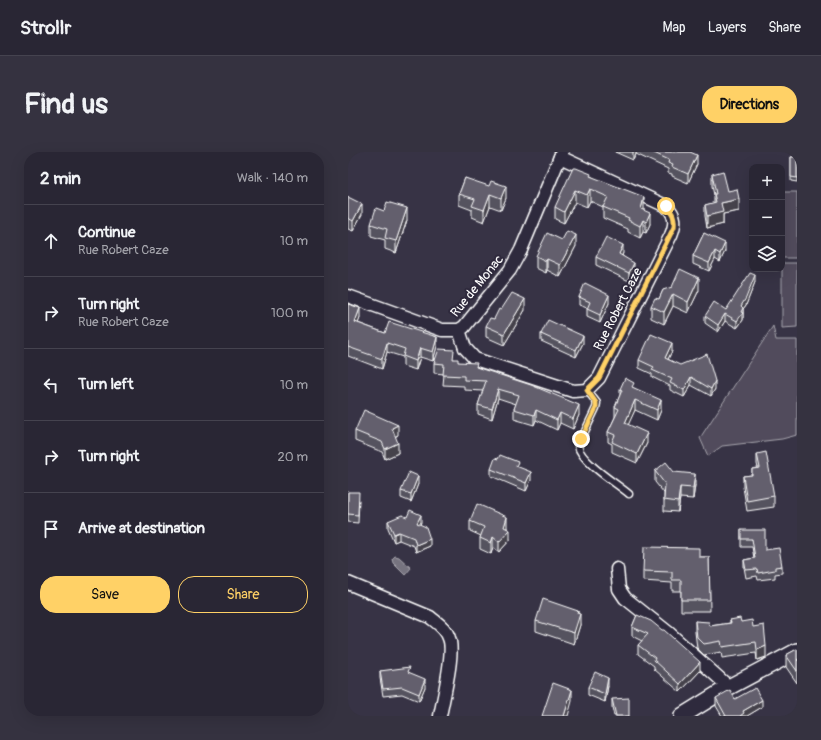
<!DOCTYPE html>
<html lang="en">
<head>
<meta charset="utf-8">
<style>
  body { margin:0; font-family:Pangolin,sans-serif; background:#353240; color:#f1f3f6 }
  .controls { position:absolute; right:12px; top:12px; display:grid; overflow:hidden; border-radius:8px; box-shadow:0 4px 16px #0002 }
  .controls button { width:36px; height:36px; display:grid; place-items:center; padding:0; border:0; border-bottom:1px solid #45434f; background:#292634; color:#f1f3f6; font:20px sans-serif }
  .stop { position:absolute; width:12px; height:12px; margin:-9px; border:3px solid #ffd166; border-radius:50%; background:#fff }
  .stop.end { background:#ffd166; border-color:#fff; box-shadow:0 1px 4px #0008 }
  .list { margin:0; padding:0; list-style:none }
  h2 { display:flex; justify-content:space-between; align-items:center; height:52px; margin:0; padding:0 16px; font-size:17px }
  h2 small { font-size:13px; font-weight:400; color:#a5a5ac }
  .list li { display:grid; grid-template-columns:26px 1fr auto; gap:12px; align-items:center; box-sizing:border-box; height:72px; padding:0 16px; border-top:1px solid #45434f }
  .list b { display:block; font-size:15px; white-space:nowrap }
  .list p { margin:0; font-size:13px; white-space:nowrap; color:#a5a5ac }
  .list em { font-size:13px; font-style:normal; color:#a5a5ac }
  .actions { display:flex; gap:8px; padding:12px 16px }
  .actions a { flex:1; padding:9px 0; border:1px solid #ffd166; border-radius:16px; text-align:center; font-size:14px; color:#ffd166 }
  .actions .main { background:#ffd166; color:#111 }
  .icon { flex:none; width:22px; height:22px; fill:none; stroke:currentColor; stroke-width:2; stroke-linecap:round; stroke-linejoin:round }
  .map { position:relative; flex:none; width:449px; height:564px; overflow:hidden; border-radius:16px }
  header { display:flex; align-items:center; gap:24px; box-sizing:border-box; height:56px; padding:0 20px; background:#292634; border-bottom:1px solid #45434f }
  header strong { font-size:19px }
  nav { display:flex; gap:22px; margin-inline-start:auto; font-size:14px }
  .intro { display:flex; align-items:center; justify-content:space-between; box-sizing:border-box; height:96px; padding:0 24px }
  h1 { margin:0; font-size:28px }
  .button { padding:10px 18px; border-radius:16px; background:#ffd166; color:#111; font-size:14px; font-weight:700 }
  main { display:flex; gap:24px; padding:0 24px }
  aside { flex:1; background:#292634; border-radius:16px; box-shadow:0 4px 16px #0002 }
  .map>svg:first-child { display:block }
  .green { fill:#514c5c; stroke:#a8a6ae }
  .water { fill:#76737f; stroke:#adabb2 }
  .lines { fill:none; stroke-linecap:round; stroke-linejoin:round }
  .service-casing { stroke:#fff; stroke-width:9 }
  .minor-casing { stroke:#fff; stroke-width:15 }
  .tertiary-casing { stroke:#fff; stroke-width:18 }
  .service { stroke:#2f2a3d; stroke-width:6 }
  .minor { stroke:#2f2a3d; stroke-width:12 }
  .tertiary { stroke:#2f2a3d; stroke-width:15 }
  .wall { fill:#55525e; stroke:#fff }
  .shaded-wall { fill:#45424c; stroke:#fff }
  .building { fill:#635f6d; stroke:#fff }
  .route { stroke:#ffd166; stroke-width:5 }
  .labels { text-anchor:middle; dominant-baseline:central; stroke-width:4; stroke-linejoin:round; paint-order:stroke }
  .street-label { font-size:13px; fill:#fff; stroke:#2f2a3d }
</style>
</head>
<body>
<header>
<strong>Strollr</strong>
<nav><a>Map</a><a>Layers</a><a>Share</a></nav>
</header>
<div class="intro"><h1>Find us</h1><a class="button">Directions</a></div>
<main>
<aside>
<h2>2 min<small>Walk · 140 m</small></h2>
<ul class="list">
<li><svg class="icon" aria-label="ahead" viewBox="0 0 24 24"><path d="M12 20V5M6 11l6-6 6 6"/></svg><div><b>Continue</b><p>Rue Robert Caze</p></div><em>10 m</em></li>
<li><svg class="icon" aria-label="right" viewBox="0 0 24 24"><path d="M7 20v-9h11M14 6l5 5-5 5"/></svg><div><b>Turn right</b><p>Rue Robert Caze</p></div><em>100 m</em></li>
<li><svg class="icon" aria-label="left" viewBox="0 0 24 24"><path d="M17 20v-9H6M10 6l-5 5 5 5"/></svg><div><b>Turn left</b></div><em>10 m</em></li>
<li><svg class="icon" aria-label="right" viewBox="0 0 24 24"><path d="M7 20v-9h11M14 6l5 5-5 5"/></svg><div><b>Turn right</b></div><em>20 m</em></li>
<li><svg class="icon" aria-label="arrive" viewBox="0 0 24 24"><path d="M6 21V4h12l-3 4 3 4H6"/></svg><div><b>Arrive at destination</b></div></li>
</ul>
<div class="actions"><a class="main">Save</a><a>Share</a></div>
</aside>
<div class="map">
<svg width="449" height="564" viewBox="0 0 449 564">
  <rect width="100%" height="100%" fill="#373345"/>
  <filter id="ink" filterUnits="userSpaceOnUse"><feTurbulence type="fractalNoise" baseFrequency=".025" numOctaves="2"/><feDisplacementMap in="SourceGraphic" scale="8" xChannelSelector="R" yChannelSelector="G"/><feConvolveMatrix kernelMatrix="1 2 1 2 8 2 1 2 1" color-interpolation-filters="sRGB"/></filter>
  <g filter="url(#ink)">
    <g class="green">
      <rect x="434" y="40" width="15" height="66"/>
      <polygon points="434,111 449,111 449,175 434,176"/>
      <polygon points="425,174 428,188 449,188 449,283 434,287 374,294 360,304 352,286"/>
    </g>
    <polygon class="water" points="47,404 51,405 63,416 57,423 45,411 44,407"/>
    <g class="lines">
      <g class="service-casing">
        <path id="service" d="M239,238l10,13 -1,5 -18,38c3,16 38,37 51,48"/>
      </g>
      <g class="minor-casing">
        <g id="minor">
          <polyline points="0,144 94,178 111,178 116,175 162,118 173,98 214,0"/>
          <path d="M111,178l6,18 10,11 98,32 14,-1 12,-12 72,-143c5,-12 5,-20 -5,-29l-106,-49"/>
          <polyline points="269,417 271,437 277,446 321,481 381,535"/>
          <path d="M0,431l82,34c7,6 16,11 19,21 6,13 -6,62 -9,78"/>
        </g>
      </g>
      <g class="tertiary-casing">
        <polyline id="tertiary" points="334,564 381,535 449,499"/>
      </g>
      <use href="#service" class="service"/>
      <use href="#minor" class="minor"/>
      <use href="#tertiary" class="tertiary"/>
    </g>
    <g class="wall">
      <polygon points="267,0 342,0 349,12 340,31 324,24 324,22 320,21 320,17 288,2 285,8"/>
      <polygon points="443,5 449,5 449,30 443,29"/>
      <polygon points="364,22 380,39 391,59 375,62 375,72 359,76 357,64 357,53 366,51 366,43 364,34"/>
      <polygon points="243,24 296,57 296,58 302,72 298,81 295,80 292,86 280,80 280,77 255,66 255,55 242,49 239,55 227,50 216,71 207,67 207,55"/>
      <polygon points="117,26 158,46 153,58 142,54 136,70 124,65 124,58 111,53 111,42"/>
      <polygon points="0,45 14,62 5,79 0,77"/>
      <polygon points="59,68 48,101 37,97 37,88 23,84 23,72"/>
      <polygon points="356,81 377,99 372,110 367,107 361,119 345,112 345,104"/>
      <polygon points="228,94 212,125 199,118 198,121 188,116 188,104"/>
      <polygon points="275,101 274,103 286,119 281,129 248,113 248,105"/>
      <polygon points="407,130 398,153 395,157 395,168 389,176 377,169 370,180 357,171 357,164 378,158"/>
      <polygon points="315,138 351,138 340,161 325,154 316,172 303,166 303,154 311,147"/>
      <polygon points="231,145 261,151 252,171 239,165 239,156 231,153"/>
      <polygon points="0,152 12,166 10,171 37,181 89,194 85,209 72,205 68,218 55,214 55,205 39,200 34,217 0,204"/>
      <polygon points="153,158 177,158 156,193 138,185 138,174 146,167"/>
      <polygon points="193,182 235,191 228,205 193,189"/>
      <polygon points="324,199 320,207 367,237 363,244 343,233 336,245 322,238 322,234 304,225 304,222 291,216 291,208"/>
      <polygon points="106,207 110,210 129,215 231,263 225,277 212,271 209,278 188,268 186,273 166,267 166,257 168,252 150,246 144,267 130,262 130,253 135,239 116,238 116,234 95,233 96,222 86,221 86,211"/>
      <polygon points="286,236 313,258 309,268 287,258 280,272 299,291 289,311 264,300 264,292 260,290 260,280 267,265 267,255 272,243 272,237"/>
      <polygon points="7,279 50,283 47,285 50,301 37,307 34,300 7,289"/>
      <polygon points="409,302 426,344 426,355 399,359 395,335 395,324 404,323 404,317 410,316 409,312"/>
      <polygon points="170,315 183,328 178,339 143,324 143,317"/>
      <polygon points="307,319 326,320 347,333 345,347 332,346 330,360 316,359 316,341 307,330"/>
      <polygon points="70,332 63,350 53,346 53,339"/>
      <polygon points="0,340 11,348 10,371 0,370"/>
      <polygon points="40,369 73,370 72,372 82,394 68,400 66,394 51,388 46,390 40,376"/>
      <polygon points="122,369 159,375 159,376 162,388 151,400 145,395 143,402 132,397 132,386 133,384 122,379"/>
      <polygon points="393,378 434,414 434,421 427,422 427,426 410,428 409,424 398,426 396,415 396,408 406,406 404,395 393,395"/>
      <polygon points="351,405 361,405 362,459 333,459 333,439 324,439 324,431 295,429 295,419"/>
      <polygon points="230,462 232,473 226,492 188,479 188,469"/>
      <polygon points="289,463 352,519 332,540 306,517 306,514 290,502 290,493 294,489 284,484 284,475"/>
      <polygon points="382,468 393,470 405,475 418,505 409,508 408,501 374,506 373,500 356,503 349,496 347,480 347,469 362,474 382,471"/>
      <polygon points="449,497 449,531 438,515 438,503"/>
      <polygon points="32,519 62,521 77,535 71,549 54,542 35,544 32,526"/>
      <polygon points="260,534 257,550 240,543 240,535"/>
      <polygon points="368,546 387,547 414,555 399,564 374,564 368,554"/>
      <polygon points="264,547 281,564 266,564 264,555"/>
    </g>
    <g class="shaded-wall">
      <polygon points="285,0 288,0 288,2 285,8"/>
      <polygon points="349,3 349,12 340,31 340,22"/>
      <polygon points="158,34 158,46 153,58 153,46"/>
      <polygon points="242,37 242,49 239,55 239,43"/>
      <polygon points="227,38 227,50 216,71 216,60"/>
      <polygon points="142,42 142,54 136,70 136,58"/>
      <polygon points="296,45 296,57 293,68 293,57"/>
      <polygon points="391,47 391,59 375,62 375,72 359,76 359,64 373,51"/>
      <polygon points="14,52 14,62 5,79 5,69"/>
      <polygon points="59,56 59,68 48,101 48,89"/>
      <polygon points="302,61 302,72 298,81 298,70"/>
      <polygon points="295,68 295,80 292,86 292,74"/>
      <polygon points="228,83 228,94 212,125 212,113"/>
      <polygon points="377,91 377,99 372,110 372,102"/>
      <polygon points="275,93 275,101 271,109 271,102"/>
      <polygon points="367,99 367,107 361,119 361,111"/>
      <polygon points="199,107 199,118 198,121 198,109"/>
      <polygon points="286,111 286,119 281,129 281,121"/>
      <polygon points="407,123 407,130 398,153 395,157 395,168 389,176 389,169 393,154"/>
      <polygon points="351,126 351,138 340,161 340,150"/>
      <polygon points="325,142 325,154 316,172 316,160"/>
      <polygon points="261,143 261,151 252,171 252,163"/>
      <polygon points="177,147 177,158 156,193 156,182"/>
      <polygon points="12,156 12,166 7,180 7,170"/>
      <polygon points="377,162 377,169 370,180 370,173"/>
      <polygon points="235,184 235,191 228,205 228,198"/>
      <polygon points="89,185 89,194 85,209 85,200"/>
      <polygon points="39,191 39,200 34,217 34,207"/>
      <polygon points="324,191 324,199 317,213 317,206"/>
      <polygon points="72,196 72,205 68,218 68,209"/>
      <polygon points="343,225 343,233 336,245 336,238"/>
      <polygon points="367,229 367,237 363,244 363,237"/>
      <polygon points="150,237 150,246 144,267 144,257"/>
      <polygon points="287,248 287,258 277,280 277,271"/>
      <polygon points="313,248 313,258 309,268 309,258"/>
      <polygon points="231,253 231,263 225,277 225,267"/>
      <polygon points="188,258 188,268 186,273 186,263"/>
      <polygon points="212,261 212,271 209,278 209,268"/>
      <polygon points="50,273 50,283 44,286 44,276"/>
      <polygon points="299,281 299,291 289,311 289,302"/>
      <polygon points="50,291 50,301 37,307 37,297"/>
      <polygon points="183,320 183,328 178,339 178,331"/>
      <polygon points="347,322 347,333 345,347 345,336"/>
      <polygon points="70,324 70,332 63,350 63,342"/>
      <polygon points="332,335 332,346 330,360 330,350"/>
      <polygon points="73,363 73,370 69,378 69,371"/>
      <polygon points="159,365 159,375 156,384 162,378 162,388 151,400 151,390"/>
      <polygon points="51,380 51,388 46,390 46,382"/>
      <polygon points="145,385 145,395 143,402 143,391"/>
      <polygon points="82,387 82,394 68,400 68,393"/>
      <polygon points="230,459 230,467 232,462 232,473 226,492 226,481"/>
      <polygon points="418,494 418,505 409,508 409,498"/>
      <polygon points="352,510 352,519 332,540 332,532"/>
      <polygon points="260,526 260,534 257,550 257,542"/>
      <polygon points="77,527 77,535 71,549 71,542"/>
      <polygon points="224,538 224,549 220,564 216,564"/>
      <polygon points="414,548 414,555 399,564 392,564 395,559"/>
    </g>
    <g class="building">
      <polygon points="304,0 342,0 349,3 340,22 324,15 325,13 320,11 321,8"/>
      <polygon points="443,5 449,5 449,26 443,25"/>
      <polygon points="225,16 228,16 243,22 242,24 296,45 293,57 302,61 298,70 295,68 292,74 280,68 281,66 255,55 260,45 242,37 239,43 227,38 216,60 207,55"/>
      <polygon points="375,19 380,39 389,37 391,47 373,51 375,60 359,64 357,53 368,50 366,42 368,42 364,22"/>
      <polygon points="117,26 141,34 143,29 158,34 153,46 142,42 136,58 124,54 127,47 111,42"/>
      <polygon points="0,45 14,52 5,69 0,66"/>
      <polygon points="39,50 59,56 48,89 37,86 39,77 23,72 28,56 36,59"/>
      <polygon points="219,79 228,83 212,113 199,107 198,109 188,104 199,81 214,88"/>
      <polygon points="356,81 377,91 372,102 367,99 361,111 345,104"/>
      <polygon points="258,85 275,93 271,102 286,111 281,121 248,105"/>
      <polygon points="332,117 351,126 340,150 325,142 316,160 303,154 307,146 311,147 315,138 324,135"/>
      <polygon points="402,121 407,123 398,146 393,154 395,156 393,160 395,161 389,169 377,162 370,173 357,164 366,150 378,158"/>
      <polygon points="237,131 261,143 252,163 239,157 242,150 231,145"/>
      <polygon points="164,141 177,147 156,182 138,174 142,166 146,167 151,157 153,158"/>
      <polygon points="0,152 12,156 7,170 37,181 41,170 89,185 85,200 72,196 68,209 55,204 57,197 39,191 34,207 0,195"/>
      <polygon points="200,168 235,184 228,198 193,182"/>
      <polygon points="303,182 324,191 317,206 332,213 359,202 367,229 363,237 343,225 336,238 322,231 324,227 304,218 306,215 291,208"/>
      <polygon points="91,197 106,198 105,207 110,207 110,210 129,211 128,215 183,233 231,253 225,267 212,261 209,268 188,258 186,263 166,257 171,243 150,237 144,257 130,253 138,229 116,228 116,224 95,223 96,212 86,211"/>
      <polygon points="277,226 286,231 284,235 313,248 309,258 287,248 277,271 299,281 289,302 264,290 267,283 260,280 271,257 267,255 274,238 272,237"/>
      <polygon points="16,258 50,273 44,276 50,291 37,297 34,290 7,279"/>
      <polygon points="418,300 426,344 399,349 395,324 404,323 404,317 412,316 409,302"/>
      <polygon points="152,303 170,310 168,314 183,320 178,331 143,317 147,306 150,307"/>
      <polygon points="318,310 326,320 347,322 345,336 332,335 330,350 316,348 317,332 307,319"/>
      <polygon points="61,320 70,324 63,342 53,339"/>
      <polygon points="0,340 11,340 10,363 0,362"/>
      <polygon points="129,352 159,365 156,375 162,378 151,390 145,385 143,391 132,386 136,375 122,369"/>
      <polygon points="62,358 73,363 69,371 78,375 82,387 68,393 66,386 51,380 46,382 40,369 54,363 59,365"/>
      <polygon points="393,378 417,378 417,398 431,396 434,414 427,415 427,418 410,421 409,417 398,418 396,408 407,406 404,387 393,387"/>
      <polygon points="296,395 351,396 351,405 361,405 362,448 333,448 333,428 324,428 324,420 295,419"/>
      <polygon points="195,447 230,459 229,461 232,462 226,481 188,469"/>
      <polygon points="289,463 303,469 314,478 316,478 352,510 332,532 306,508 307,506 290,493 300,482 284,475"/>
      <polygon points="392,466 393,470 404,468 405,475 416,473 418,494 409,498 408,490 374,495 373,489 356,492 349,485 347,469 361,470 362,474 383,471 382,468"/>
      <polygon points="449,497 449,519 438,503"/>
      <polygon points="62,515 60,520 77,527 71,542 54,535 35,537 32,519"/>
      <polygon points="247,520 260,526 257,542 240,535"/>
      <polygon points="205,531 224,538 216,564 194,564"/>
      <polygon points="407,536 414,548 395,559 396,561 392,564 378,564 368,546 382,538 387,547"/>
      <polygon points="281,546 281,564 268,564 264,547"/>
    </g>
  </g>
  <g class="lines" filter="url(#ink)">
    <path class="route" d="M233,287l15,-31v-5l-9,-13 12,-12 75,-151c1,-10 -1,-14 -8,-21"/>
  </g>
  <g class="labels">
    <g class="street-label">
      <text transform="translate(129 134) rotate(-51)">Rue de Monac</text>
      <text transform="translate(270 157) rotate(-63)">Rue Robert Caze</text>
    </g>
  </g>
</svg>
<div class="controls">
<button>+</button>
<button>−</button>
<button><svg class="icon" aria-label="layers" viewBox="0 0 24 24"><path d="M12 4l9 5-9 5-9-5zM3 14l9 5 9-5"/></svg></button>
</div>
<div class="stop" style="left:318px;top:54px"></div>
<div class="stop end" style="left:233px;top:287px"></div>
</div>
</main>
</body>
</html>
